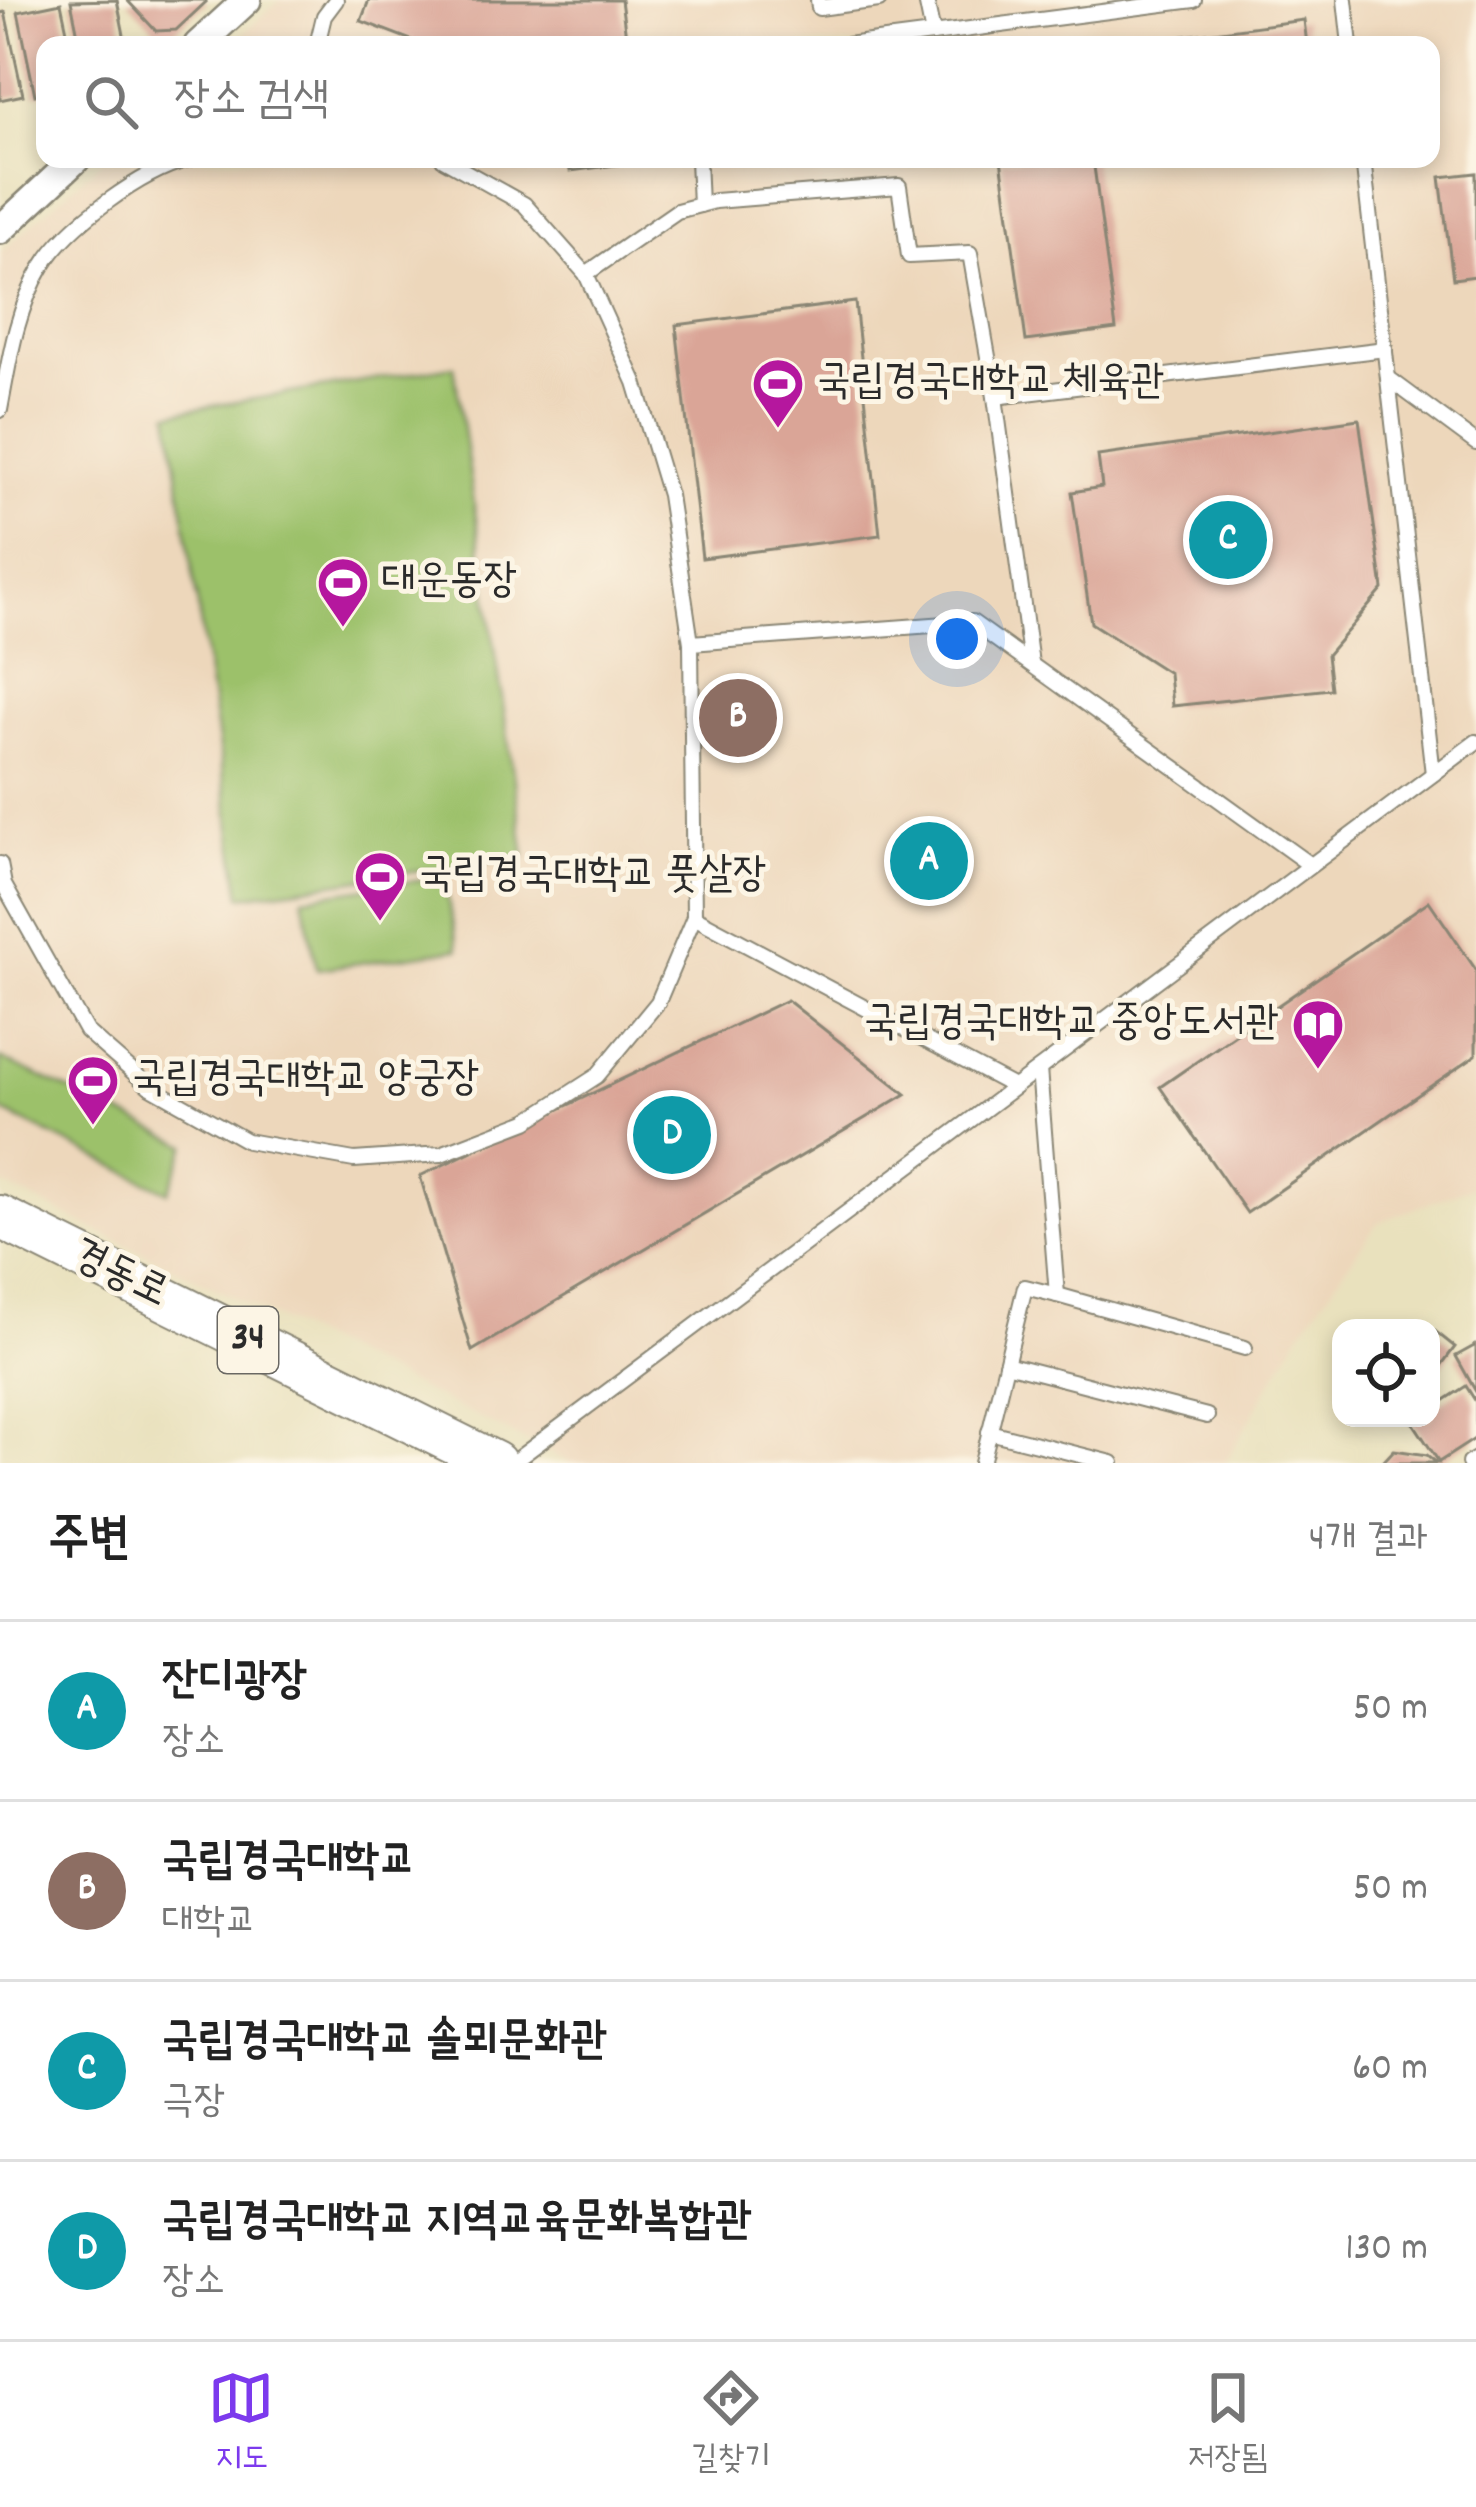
<!DOCTYPE html>
<html lang="ko">
<head>
<meta charset="utf-8">
<style>
  body { margin:0; font-family:Dekko,"Poor Story",sans-serif; background:#f2f2f2; color:#222 }
  .controls { position:absolute; right:36px; bottom:36px; display:grid; overflow:hidden; border-radius:24px; box-shadow:0 6px 18px #0003 }
  .controls button { width:108px; height:108px; display:grid; place-items:center; padding:0; border:0; border-bottom:3px solid #e0e0e0; background:#fff; color:#222; font:60px sans-serif }
  .you { position:absolute; left:957px; top:639px; width:42px; height:42px; margin:-30px; border:9px solid #fff; border-radius:50%; background:#1a73e8; box-shadow:0 0 0 18px #1a73e833 }
  .badge { display:grid; place-items:center; width:78px; height:78px; border-radius:50%; background:#7c3aed; color:#fff; font-size:39px; font-weight:700 }
  .pin { position:absolute; translate:-50% -50%; border:6px solid #fff; box-shadow:0 3px 12px #0006 }
  .list { margin:0; padding:0; list-style:none }
  h2 { display:flex; justify-content:space-between; align-items:center; height:156px; margin:0; padding:0 48px; font-size:51px }
  h2 small { font-size:39px; font-weight:400; color:#767676 }
  .list li { display:grid; grid-template-columns:78px 1fr auto; gap:36px; align-items:center; box-sizing:border-box; height:180px; padding:0 48px; border-top:3px solid #e0e0e0 }
  .list b { display:block; font-size:45px; white-space:nowrap }
  .list p { margin:0; font-size:39px; white-space:nowrap; color:#767676 }
  .list em { font-size:39px; font-style:normal; color:#767676 }
  .icon { flex:none; width:66px; height:66px; fill:none; stroke:currentColor; stroke-width:2; stroke-linecap:round; stroke-linejoin:round }
  .map { position:relative; flex:none; width:1476px; height:1463px; overflow:hidden }
  .search { position:absolute; background:#fff; box-shadow:0 6px 18px #0003; left:36px; right:36px; top:36px; height:132px; display:flex; align-items:center; gap:30px; box-sizing:border-box; padding:0 42px; border-radius:24px; color:#767676; font-size:45px }
  .sheet { height:876px; background:#fff }
  nav { display:flex; justify-content:space-around; align-items:center; box-sizing:border-box; height:168px; border-top:3px solid #e0e0e0; background:#fff; font-size:33px; color:#767676 }
  nav a { display:grid; justify-items:center; gap:6px }
  nav .on { color:#7c3aed }
  .map>svg:first-child { display:block }
  .built { fill:#edd7bb }
  .green { fill:#9cc16b; stroke:#64764b; stroke-width:3 }
  .building { fill:#daa597 }
  .lines { fill:none; stroke-linecap:round; stroke-linejoin:round }
  .service-casing { stroke:#8a8674; stroke-width:18 }
  .minor-casing { stroke:#8a8674; stroke-width:32 }
  .primary-casing { stroke:#8a8674; stroke-width:46 }
  .service { stroke:#fff; stroke-width:14 }
  .minor { stroke:#fff; stroke-width:27 }
  .primary { stroke:#fff; stroke-width:42 }
  .labels { text-anchor:middle; dominant-baseline:central; stroke-width:10; stroke-linejoin:round; paint-order:stroke }
  .shield { fill:#fcf5e5; stroke:#6a6863; stroke-width:3 }
  .shield-label { font-size:39px; font-weight:bold; fill:#2b2b2b }
  .poi-label { font-size:42px; fill:#2b2b2b; stroke:#fcf5e5; text-anchor:start }
  .street-label { font-size:42px; fill:#2b2b2b; stroke:#fcf5e5 }
</style>
</head>
<body>
<div class="map">
<svg width="1476" height="1463" viewBox="0 0 1476 1463">
  <rect width="100%" height="100%" fill="#fcf5e5"/>
  <filter id="ink" filterUnits="userSpaceOnUse"><feTurbulence type="fractalNoise" baseFrequency=".00833" numOctaves="2"/><feDisplacementMap in="SourceGraphic" scale="24" xChannelSelector="R" yChannelSelector="G"/><feConvolveMatrix kernelMatrix="1 2 1 2 8 2 1 2 1" color-interpolation-filters="sRGB"/></filter>
  <filter id="wash" filterUnits="userSpaceOnUse"><feTurbulence type="fractalNoise" baseFrequency=".004" numOctaves="4" result="noise"/><feDisplacementMap in="SourceGraphic" scale="48" xChannelSelector="R" yChannelSelector="G"/><feGaussianBlur stdDeviation="2.7" result="paint"/><feColorMatrix in="noise" values="0 0 0 0 0 0 0 0 0 0 0 0 0 0 0 0 0 1.4 0 .05"/><feComposite in="paint" operator="in"/></filter>
  <g filter="url(#wash)">
    <rect width="100%" height="100%" fill="#e9e1bd"/>
    <polygon class="built" points="280,0 1476,0 1476,1185 1377,1223 1300,1333 1225,1463 571,1463 0,1183 0,253 104,159 1431,159 1431,45 231,45"/>
    <g class="green">
      <polygon points="454,366 525,856 241,896 169,413"/>
      <polygon points="443,877 458,949 317,969 303,897"/>
      <polygon points="0,1058 187,1145 168,1192 0,1110"/>
    </g>
    <g id="blocks">
      <g class="building">
        <polygon points="117,0 126,45 80,45 71,1"/>
        <polygon points="127,0 204,0 206,2 176,30 156,31"/>
        <polygon points="369,0 621,0 627,45 412,45 414,41 361,21"/>
        <polygon points="61,3 70,45 45,45 45,93 35,95 18,12"/>
        <polygon points="5,12 23,95 0,100 0,13"/>
        <polygon points="1304,20 1307,45 1139,45 1139,42"/>
        <polygon points="568,159 639,159 639,162 570,171"/>
        <polygon points="1001,159 1093,159 1116,329 1026,341"/>
        <polygon points="1476,173 1476,276 1453,279 1440,177"/>
        <polygon points="855,302 880,535 702,558 676,325"/>
        <polygon points="1359,419 1383,589 1327,655 1331,689 1172,706 1169,673 1091,623 1072,492 1102,487 1098,456"/>
        <polygon points="1429,901 1476,970 1476,1055 1247,1213 1160,1087"/>
        <polygon points="787,1000 906,1094 472,1351 420,1176"/>
        <polygon points="1431,1328 1455,1347 1431,1379"/>
        <polygon points="1476,1345 1476,1392 1456,1356"/>
        <polygon points="1466,1386 1476,1402 1476,1438 1439,1462 1412,1421 1431,1418 1431,1409"/>
        <polygon points="1394,1450 1427,1455 1437,1463 1382,1463"/>
      </g>
    </g>
  </g>
  <g filter="url(#ink)">
    <use href="#blocks" fill-opacity="0" stroke="#8a8674" stroke-width="3"/>
    <g class="lines">
      <g class="service-casing">
        <g id="service">
          <polyline points="818,0 819,8 879,0"/>
          <polyline points="926,0 933,34"/>
          <polyline points="1345,0 1350,45"/>
          <polyline points="317,45 324,16 336,0"/>
          <polyline points="847,45 1194,0"/>
          <polyline points="698,159 700,205"/>
          <polyline points="1363,159 1433,774"/>
          <polyline points="586,274 677,211 715,201 899,186 909,256 970,253 995,397 1031,664"/>
          <polyline points="1388,378 1476,443"/>
          <polyline points="995,397 1385,349"/>
          <path d="M0,410c9,-48 16,-100 42,-143 25,-42 100,-96 147,-108"/>
          <polyline points="691,643 972,622 1310,865"/>
          <polyline points="0,864 4,885 86,1031 149,1086 247,1141 354,1160 441,1154 527,1121 597,1076 658,1002 694,917 691,643 669,495 635,382 586,274 524,204 443,159"/>
          <polyline points="694,917 1014,1087"/>
          <polyline points="1057,1295 1245,1348"/>
          <polyline points="1006,1364 1207,1416"/>
          <polyline points="989,1432 1112,1463"/>
          <polyline points="512,1463 1476,742"/>
          <polyline points="982,1463 1025,1287 1057,1295 1039,1069"/>
          <polyline points="1469,1463 1476,1459"/>
        </g>
      </g>
      <g class="minor-casing">
        <g id="minor">
          <polyline points="198,45 247,0"/>
          <polyline points="0,230 76,159"/>
        </g>
      </g>
      <g class="primary-casing">
        <polyline id="primary" points="0,1217 495,1463"/>
      </g>
      <use href="#service" class="service"/>
      <use href="#minor" class="minor"/>
      <use href="#primary" class="primary"/>
    </g>
  </g>
  <defs>
    <g id="stadium-pin" transform="scale(2.7)"><path d="M0 17L-7.5 6A9.5 9.5 0 1 1 7.5 6Z" fill="#b5179e" stroke="#fcf5e5"/><path d="M0-5a6.5 5 0 1 0 0 10a6.5 5 0 1 0 0-10ZM-3.5-1.8h7v3.6h-7Z" fill="#fff"/></g>
    <g id="library-pin" transform="scale(2.7)"><path d="M0 17L-7.5 6A9.5 9.5 0 1 1 7.5 6Z" fill="#b5179e" stroke="#fcf5e5"/><path d="M-6-4Q-3-5.5-.7-3.5V5Q-3 3-6 4ZM6-4Q3-5.5 .7-3.5V5Q3 3 6 4Z" fill="#fff"/></g>
  </defs>
  <g fill-rule="evenodd">
    <use href="#stadium-pin" x="778" y="384"/>
    <use href="#stadium-pin" x="343" y="583"/>
    <use href="#stadium-pin" x="380" y="877"/>
    <use href="#library-pin" x="1318" y="1025"/>
    <use href="#stadium-pin" x="93" y="1081"/>
  </g>
  <g class="labels">
    <rect class="shield" x="218" y="1307" width="60" height="66" rx="9"/>
    <g class="shield-label">
      <text x="248" y="1340">34</text>
    </g>
    <g class="poi-label">
      <text x="817" y="384">국립경국대학교 체육관</text>
      <text x="382" y="583">대운동장</text>
      <text x="419" y="877">국립경국대학교 풋살장</text>
      <text x="1279" y="1025" text-anchor="end">국립경국대학교 중앙도서관</text>
      <text x="132" y="1081">국립경국대학교 양궁장</text>
    </g>
    <g class="street-label">
      <text transform="translate(119 1276) rotate(26)">경동로</text>
    </g>
  </g>
</svg>
<div class="controls">
<button><svg class="icon" aria-label="locate" viewBox="0 0 24 24"><circle cx="12" cy="12" r="6"/><path d="M12 2v4M12 18v4M2 12h4M18 12h4"/></svg></button>
</div>
<div class="you"></div>
<div class="pin badge" style="left:929px;top:861px;background:#0f9aa8">A</div>
<div class="pin badge" style="left:738px;top:718px;background:#8d6e63">B</div>
<div class="pin badge" style="left:1228px;top:540px;background:#0f9aa8">C</div>
<div class="pin badge" style="left:672px;top:1135px;background:#0f9aa8">D</div>
<div class="search"><svg class="icon" aria-label="search" viewBox="0 0 24 24"><circle cx="10" cy="10" r="6"/><path d="M15 15l6 6"/></svg>장소 검색</div>
</div>
<section class="sheet">
<h2>주변<small>4개 결과</small></h2>
<ul class="list">
<li><span class="badge" style="background:#0f9aa8">A</span><div><b>잔디광장</b><p>장소</p></div><em>50 m</em></li>
<li><span class="badge" style="background:#8d6e63">B</span><div><b>국립경국대학교</b><p>대학교</p></div><em>50 m</em></li>
<li><span class="badge" style="background:#0f9aa8">C</span><div><b>국립경국대학교 솔뫼문화관</b><p>극장</p></div><em>60 m</em></li>
<li><span class="badge" style="background:#0f9aa8">D</span><div><b>국립경국대학교 지역교육문화복합관</b><p>장소</p></div><em>130 m</em></li>
</ul>
</section>
<nav>
<a class="on"><svg class="icon" aria-label="map" viewBox="0 0 24 24"><path d="M3 6l6-2 6 2 6-2v14l-6 2-6-2-6 2zM9 4v14M15 6v14"/></svg>지도</a>
<a><svg class="icon" aria-label="directions" viewBox="0 0 24 24"><path d="M12 3l9 9-9 9-9-9zM9 14v-3h6M13 9l2 2-2 2"/></svg>길찾기</a>
<a><svg class="icon" aria-label="saved" viewBox="0 0 24 24"><path d="M7 4h10v16l-5-4-5 4z"/></svg>저장됨</a>
</nav>
</body>
</html>
